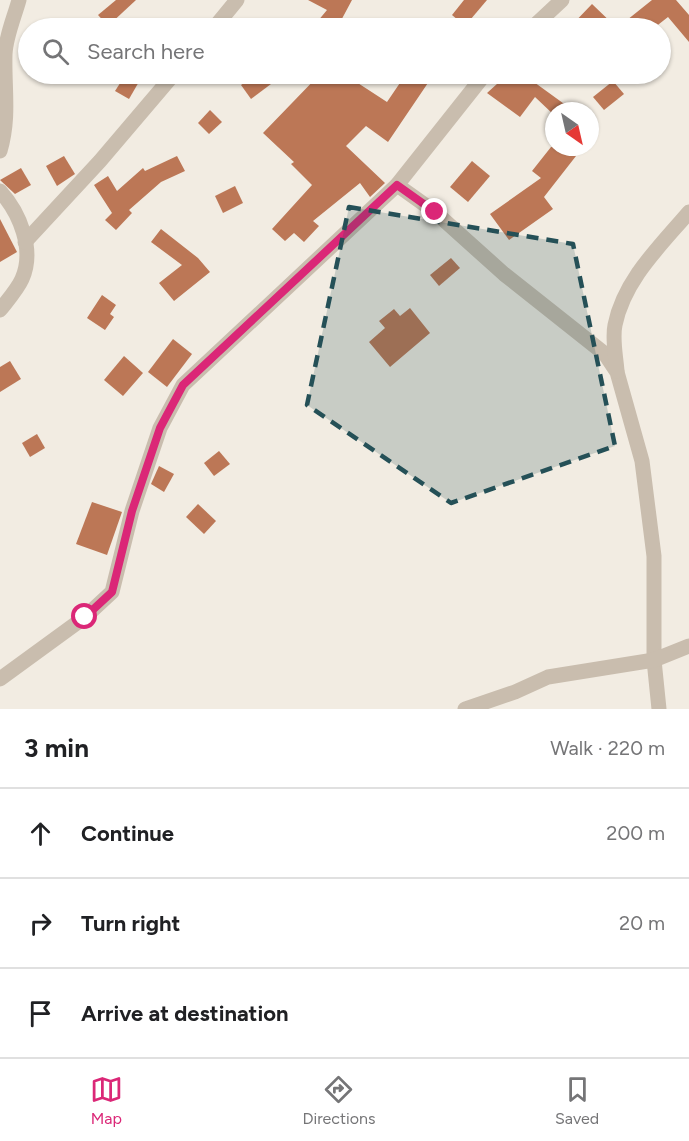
<!DOCTYPE html>
<html lang="en">
<head>
<meta charset="utf-8">
<style>
  body { margin:0; font-family:Figtree,sans-serif; background:#f6f6f6; color:#202124 }
  .compass { position:absolute; left:545px; top:102px; width:54px; height:54px; border-radius:50%; background:#fff; box-shadow:0 2px 4px #0004; rotate:146deg }
  .stop { position:absolute; width:18px; height:18px; margin:-14px; border:4px solid #db2777; border-radius:50%; background:#fff }
  .stop.end { background:#db2777; border-color:#fff; box-shadow:0 2px 6px #0008 }
  .list { margin:0; padding:0; list-style:none }
  h2 { display:flex; justify-content:space-between; align-items:center; height:78px; margin:0; padding:0 24px; font-size:26px }
  h2 small { font-size:20px; font-weight:400; color:#757577 }
  .list li { display:grid; grid-template-columns:39px 1fr auto; gap:18px; align-items:center; box-sizing:border-box; height:90px; padding:0 24px; border-top:2px solid #e0e0e0 }
  .list b { display:block; font-size:22px; white-space:nowrap }
  .list em { font-size:20px; font-style:normal; color:#757577 }
  .icon { flex:none; width:33px; height:33px; fill:none; stroke:currentColor; stroke-width:2; stroke-linecap:round; stroke-linejoin:round }
  .map { position:relative; flex:none; width:689px; height:709px; overflow:hidden }
  .search { position:absolute; background:#fff; box-shadow:0 2px 4px #0004; left:18px; right:18px; top:18px; height:66px; display:flex; align-items:center; gap:15px; box-sizing:border-box; padding:0 21px; border-radius:33px; color:#757577; font-size:22px }
  .sheet { height:348px; background:#fff }
  nav { display:flex; justify-content:space-around; align-items:center; box-sizing:border-box; height:84px; border-top:2px solid #e0e0e0; background:#fff; font-size:16px; color:#757577 }
  nav a { display:grid; justify-items:center; gap:3px }
  nav .on { color:#db2777 }
  .map>svg:first-child { display:block }
  .building { fill:#bc7756 }
  .lines { fill:none; stroke-linecap:round; stroke-linejoin:round }
  .minor { stroke:#c9bdae; stroke-width:15 }
  .route { stroke:#db2777; stroke-width:8 }
  .marked { fill:#255057; fill-opacity:0.2; stroke:#255057; stroke-width:4.5; stroke-dasharray:12 8; stroke-linejoin:round }
</style>
</head>
<body>
<div class="map">
<svg width="689" height="709" viewBox="0 0 689 709">
  <rect width="100%" height="100%" fill="#f2ece2"/>
  <g class="building">
    <polygon points="116,0 136,0 108,26 98,15"/>
    <polygon points="308,0 352,0 337,28 312,28 327,10"/>
    <polygon points="464,0 487,0 465,26 452,15"/>
    <polygon points="652,0 676,0 689,15 689,42 668,17 654,28 569,28 592,4 617,28"/>
    <polygon points="126,74 140,80 129,99 115,91"/>
    <polygon points="256,74 263,74 271,84 251,99 241,85"/>
    <polygon points="320,74 344,74 387,102 406,74 434,74 388,142 366,126 346,146 385,183 370,197 360,183 313,221 319,226 304,242 294,233 285,241 272,229 312,185 291,164 294,162 263,133"/>
    <polygon points="508,74 515,74 523,82 527,77 567,106 562,111 554,111 554,115 535,97 520,117 487,93"/>
    <polygon points="613,81 624,94 604,110 593,97"/>
    <polygon points="210,110 222,122 209,134 198,123"/>
    <polygon points="551,147 564,147 576,156 544,197 553,209 509,240 490,214 541,178 532,171"/>
    <polygon points="64,156 75,174 57,186 46,166"/>
    <polygon points="177,156 185,171 161,182 129,210 132,213 116,230 105,220 112,213 94,185 108,176 117,191 143,168 145,171"/>
    <polygon points="472,161 490,176 468,202 450,187"/>
    <polygon points="21,168 31,185 15,194 0,180"/>
    <polygon points="235,186 243,203 223,213 215,196"/>
    <polygon points="0,219 17,252 0,262"/>
    <polygon points="161,229 198,258 210,272 174,301 159,283 182,265 151,242"/>
    <polygon points="451,258 460,268 439,286 430,275"/>
    <polygon points="102,295 116,305 110,314 114,317 105,330 87,318"/>
    <polygon points="410,308 430,333 390,367 369,342 385,328 379,321 394,309 400,316"/>
    <polygon points="173,339 192,354 167,387 148,372"/>
    <polygon points="124,356 143,373 123,396 104,380"/>
    <polygon points="10,361 21,379 0,392 0,367"/>
    <polygon points="37,434 45,448 30,457 22,443"/>
    <polygon points="219,451 230,464 214,476 204,463"/>
    <polygon points="159,466 174,474 164,492 151,484"/>
    <polygon points="92,502 122,512 107,555 76,544"/>
    <polygon points="198,504 216,521 204,534 186,517"/>
  </g>
  <g class="lines">
    <g class="minor">
      <polyline points="214,28 237,0"/>
      <polyline points="532,28 562,0"/>
      <path d="M0,151c10,-35 4,-61 5,-97 1,-18 9,-36 14,-54"/>
      <polyline points="397,185 435,212 504,274 605,354 617,372 642,461 654,556 654,660 659,709"/>
      <path d="M0,191c20,22 35,59 22,88 -5,11 -15,22 -22,31"/>
      <polyline points="25,242 100,161 174,74"/>
      <path d="M617,371c-1,-14 -5,-32 -2,-46 9,-45 45,-79 74,-113"/>
      <polyline points="0,679 85,617 112,592 132,511 160,428 183,385 397,185 485,74"/>
      <polyline points="465,709 515,692 548,677 654,660 689,646"/>
    </g>
  </g>
  <g class="lines">
    <polyline class="route" points="85,617 112,592 132,511 160,428 183,385 397,185 435,212"/>
  </g>
  <path class="marked" d="M349,207l224,37 42,202 -164,57 -144,-98z"/>
</svg>
<svg class="compass" viewBox="-18 -18 36 36"><path d="M0-13l5 13h-10z" fill="#e53935"/><path d="M0 13l5-13h-10z" fill="#757577"/></svg>
<div class="stop" style="left:85px;top:617px"></div>
<div class="stop end" style="left:435px;top:212px"></div>
<div class="search"><svg class="icon" aria-label="search" viewBox="0 0 24 24"><circle cx="10" cy="10" r="6"/><path d="M15 15l6 6"/></svg>Search here</div>
</div>
<section class="sheet">
<h2>3 min<small>Walk · 220 m</small></h2>
<ul class="list">
<li><svg class="icon" aria-label="ahead" viewBox="0 0 24 24"><path d="M12 20V5M6 11l6-6 6 6"/></svg><div><b>Continue</b></div><em>200 m</em></li>
<li><svg class="icon" aria-label="right" viewBox="0 0 24 24"><path d="M7 20v-9h11M14 6l5 5-5 5"/></svg><div><b>Turn right</b></div><em>20 m</em></li>
<li><svg class="icon" aria-label="arrive" viewBox="0 0 24 24"><path d="M6 21V4h12l-3 4 3 4H6"/></svg><div><b>Arrive at destination</b></div></li>
</ul>
</section>
<nav>
<a class="on"><svg class="icon" aria-label="map" viewBox="0 0 24 24"><path d="M3 6l6-2 6 2 6-2v14l-6 2-6-2-6 2zM9 4v14M15 6v14"/></svg>Map</a>
<a><svg class="icon" aria-label="directions" viewBox="0 0 24 24"><path d="M12 3l9 9-9 9-9-9zM9 14v-3h6M13 9l2 2-2 2"/></svg>Directions</a>
<a><svg class="icon" aria-label="saved" viewBox="0 0 24 24"><path d="M7 4h10v16l-5-4-5 4z"/></svg>Saved</a>
</nav>
</body>
</html>
